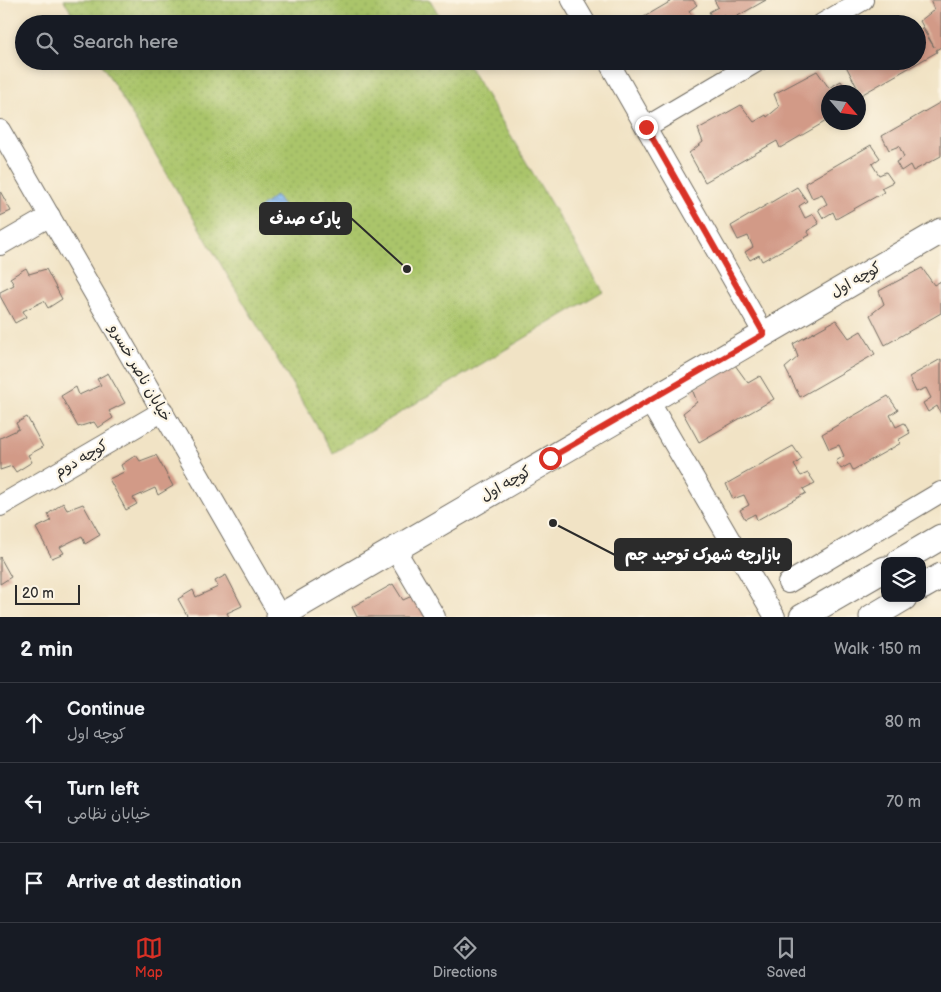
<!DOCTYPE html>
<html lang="en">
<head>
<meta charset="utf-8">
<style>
  body { margin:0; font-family:"Balsamiq Sans","Playpen Sans Arabic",sans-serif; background:#20242c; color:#f1f3f6 }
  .controls { position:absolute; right:15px; bottom:15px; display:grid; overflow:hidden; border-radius:10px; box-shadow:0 2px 8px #0003 }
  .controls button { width:45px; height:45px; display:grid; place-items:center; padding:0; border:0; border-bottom:1px solid #363941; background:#171b24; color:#f1f3f6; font:25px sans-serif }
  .compass { position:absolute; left:821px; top:85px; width:45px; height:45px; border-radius:50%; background:#171b24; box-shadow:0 2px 8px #0003; rotate:118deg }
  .scale { position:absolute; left:15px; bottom:12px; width:65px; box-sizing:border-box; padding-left:5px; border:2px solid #2b2b2b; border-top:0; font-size:14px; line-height:18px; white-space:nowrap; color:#2b2b2b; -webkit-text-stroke:4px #fcf5e5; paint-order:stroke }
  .stop { position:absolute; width:15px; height:15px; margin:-11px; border:4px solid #d93025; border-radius:50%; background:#fff }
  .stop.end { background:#d93025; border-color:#fff; box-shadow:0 1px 5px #0008 }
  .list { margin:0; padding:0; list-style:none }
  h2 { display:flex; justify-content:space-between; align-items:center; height:65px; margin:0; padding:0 20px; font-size:21px }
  h2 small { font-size:16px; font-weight:400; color:#9ea1a6 }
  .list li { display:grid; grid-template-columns:32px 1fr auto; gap:15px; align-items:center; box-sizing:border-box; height:80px; padding:0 20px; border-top:1px solid #363941 }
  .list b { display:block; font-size:19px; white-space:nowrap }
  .list p { margin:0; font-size:16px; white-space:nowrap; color:#9ea1a6 }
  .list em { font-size:16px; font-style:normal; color:#9ea1a6 }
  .icon { flex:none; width:28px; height:28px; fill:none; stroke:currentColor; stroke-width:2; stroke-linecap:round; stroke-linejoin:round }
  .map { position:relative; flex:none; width:941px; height:617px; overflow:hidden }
  .search { position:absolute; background:#171b24; box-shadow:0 2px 8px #0003; left:15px; right:15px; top:15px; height:55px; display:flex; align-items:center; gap:12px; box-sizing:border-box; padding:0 18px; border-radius:28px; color:#9ea1a6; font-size:19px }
  .sheet { height:305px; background:#171b24 }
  nav { display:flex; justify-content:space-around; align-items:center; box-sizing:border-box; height:70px; border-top:1px solid #363941; background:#171b24; font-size:14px; color:#9ea1a6 }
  nav a { display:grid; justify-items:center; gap:2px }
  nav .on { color:#d93025 }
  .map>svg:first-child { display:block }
  .park { fill:url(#park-dots); stroke:#6a784b }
  .water { fill:url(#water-rules); stroke:#56718e }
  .building { fill:#d29a87 }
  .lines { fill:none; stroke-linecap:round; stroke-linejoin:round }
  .minor-casing { stroke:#706b61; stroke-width:22 }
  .tertiary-casing { stroke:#706b61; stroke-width:27 }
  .minor { stroke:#fff; stroke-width:20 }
  .tertiary { stroke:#fff; stroke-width:25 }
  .route { stroke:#d93025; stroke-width:6 }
  .labels { text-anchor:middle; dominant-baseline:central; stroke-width:4.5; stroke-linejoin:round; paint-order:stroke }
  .street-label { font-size:15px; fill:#2b2b2b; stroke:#fcf5e5 }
  .leader { fill:none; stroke:#2b2b2b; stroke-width:2 }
  .callout-dot { fill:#2b2b2b; stroke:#fcf5e5; stroke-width:2 }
  .callout { fill:#2b2b2b; stroke:#2b2b2b; stroke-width:2 }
  .callout-label { font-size:16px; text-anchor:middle; font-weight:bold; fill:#fff }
</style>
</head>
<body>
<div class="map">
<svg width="941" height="617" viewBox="0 0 941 617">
  <defs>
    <pattern id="park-dots" width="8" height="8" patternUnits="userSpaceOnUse" patternTransform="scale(1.25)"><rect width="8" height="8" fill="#aac56b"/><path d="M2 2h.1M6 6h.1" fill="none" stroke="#92a95d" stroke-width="1.8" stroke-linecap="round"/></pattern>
    <pattern id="water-rules" width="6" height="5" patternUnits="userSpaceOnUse" patternTransform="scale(1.25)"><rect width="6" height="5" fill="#82b7f0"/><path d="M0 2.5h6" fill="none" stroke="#6b95c3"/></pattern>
  </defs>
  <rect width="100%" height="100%" fill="#fcf5e5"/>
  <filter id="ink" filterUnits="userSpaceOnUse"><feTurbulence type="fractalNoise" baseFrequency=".02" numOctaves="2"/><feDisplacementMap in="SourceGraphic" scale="10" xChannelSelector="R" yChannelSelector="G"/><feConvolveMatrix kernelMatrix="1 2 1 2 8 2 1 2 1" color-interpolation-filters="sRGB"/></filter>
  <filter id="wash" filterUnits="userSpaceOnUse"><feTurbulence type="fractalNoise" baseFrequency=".0096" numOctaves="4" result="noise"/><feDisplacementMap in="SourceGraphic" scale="20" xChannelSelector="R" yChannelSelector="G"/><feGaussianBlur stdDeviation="1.12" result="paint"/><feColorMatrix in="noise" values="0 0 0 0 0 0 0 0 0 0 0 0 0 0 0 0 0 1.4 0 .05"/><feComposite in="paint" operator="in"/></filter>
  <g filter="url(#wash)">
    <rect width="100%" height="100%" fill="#f1e3c5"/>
    <g class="park">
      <polygon points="64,0 430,0 444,24 78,24"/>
      <polygon points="100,61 466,61 603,291 333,453"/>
    </g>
    <polygon class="water" points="276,195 291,219 271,234 257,210"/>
    <g id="blocks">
      <g class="building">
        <polygon points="673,0 693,0 697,5 689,11 696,22 703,18 706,24 632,24"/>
        <polygon points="714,0 766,0 727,22 724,15 714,21 709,12 718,7"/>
        <polygon points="930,0 941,0 941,47 936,50 937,52 861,95 846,66 851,61 917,61 917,31 922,28 934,47 920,21 934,10"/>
        <polygon points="898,18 902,24 887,24"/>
        <polygon points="817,71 829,88 841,81 848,92 828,92 828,120 780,148 777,141 705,182 689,153 703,142 698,129 741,105 754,122 766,115 767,117 779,107 774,94"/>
        <polygon points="941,102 941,156 913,171 910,165 901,171 896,162 904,157 899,146 889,150 882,136"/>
        <polygon points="871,145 880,158 872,164 879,175 886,172 893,182 881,188 884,192 836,219 833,212 823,218 818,209 827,204 822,194 812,198 805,183"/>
        <polygon points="797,187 807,201 799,206 805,218 813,214 819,224 807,231 810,235 762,261 759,255 750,260 745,252 753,247 748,236 738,240 731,226"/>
        <polygon points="0,191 11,211 0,216"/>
        <polygon points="26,268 29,274 46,269 62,299 48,308 44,301 23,311 26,317 15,323 0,296 0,292 14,285 10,278"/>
        <polygon points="922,268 934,285 941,281 941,313 885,345 870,315 884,304 879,291"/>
        <polygon points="836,320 849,338 861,331 875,354 800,397 785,368 798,357 793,344"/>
        <polygon points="941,359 941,414 937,406 928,412 923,403 931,398 926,388 916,392 909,377"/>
        <polygon points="735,365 748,383 760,376 774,399 699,442 683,413 697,402 692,389"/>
        <polygon points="108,373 125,403 109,411 113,418 98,428 94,422 78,427 61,396 76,387 79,395 101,385 97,379"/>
        <polygon points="888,396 898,410 890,415 896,427 904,423 910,433 898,440 901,443 853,470 850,464 841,469 836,461 844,456 839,445 829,449 822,434"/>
        <polygon points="27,417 43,447 28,455 32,462 16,472 12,466 0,470 0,438 19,429 16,423"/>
        <polygon points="793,446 802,459 794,465 801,476 808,473 815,483 803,489 806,493 757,520 755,514 745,519 740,510 749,505 744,495 733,499 726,484"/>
        <polygon points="136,455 140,461 156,455 173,486 158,495 155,488 133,498 137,504 126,510 109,479 124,472 121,465"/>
        <polygon points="63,503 67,510 83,504 100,535 85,544 82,536 60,547 64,553 52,558 36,528 51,521 48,514"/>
        <polygon points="0,557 11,577 0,584"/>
        <polygon points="226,575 242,606 227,613 229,617 188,617 178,599 193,590 196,597 218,587 215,581"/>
        <polygon points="393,584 403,600 421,592 434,617 357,617 352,607"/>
      </g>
    </g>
  </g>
  <g filter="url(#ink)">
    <use href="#blocks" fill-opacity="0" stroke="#706b61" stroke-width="1"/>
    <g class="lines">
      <g class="minor-casing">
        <g id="minor">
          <polyline points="572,0 586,24"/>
          <polyline points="822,24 863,0"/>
          <polyline points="608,61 764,334"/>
          <polyline points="646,127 758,61"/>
          <polyline points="0,130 280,616"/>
          <polyline points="0,245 50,216"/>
          <polyline points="649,401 775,617"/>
          <polyline points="0,506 163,411"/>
          <polyline points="395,549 435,617"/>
          <polyline points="788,583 941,492"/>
        </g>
      </g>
      <g class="tertiary-casing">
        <g id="tertiary">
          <polyline points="900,561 941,537"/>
          <polyline points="922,587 941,576"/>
          <polyline points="279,617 941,231"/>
          <polyline points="802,617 885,569"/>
          <polyline points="872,617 904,598"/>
        </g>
      </g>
      <use href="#minor" class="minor"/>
      <use href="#tertiary" class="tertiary"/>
    </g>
  </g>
  <g class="lines" filter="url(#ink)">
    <polyline class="route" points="550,458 764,334 646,127"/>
  </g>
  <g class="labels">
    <g class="street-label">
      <text transform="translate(856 280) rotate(-30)">کوچه اول</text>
      <text transform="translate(140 373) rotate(60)">خیابان ناصر خسرو</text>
      <text transform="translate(81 459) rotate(-30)">کوچه دوم</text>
      <text transform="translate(506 484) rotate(-30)">کوچه اول</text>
    </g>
  </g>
  <path class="leader" d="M407 269L351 218M553 523L615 555"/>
  <g class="callout-dot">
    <circle cx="407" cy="269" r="5"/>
    <circle cx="553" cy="523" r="5"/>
  </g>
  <g class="callout">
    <rect x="260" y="203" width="91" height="31" rx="5"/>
    <rect x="615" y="539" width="176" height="31" rx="5"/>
  </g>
  <g class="callout-label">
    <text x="305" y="224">پارک صدف</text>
    <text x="703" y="560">بازارچه شهرک توحید جم</text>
  </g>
</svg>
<div class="controls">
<button><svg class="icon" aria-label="layers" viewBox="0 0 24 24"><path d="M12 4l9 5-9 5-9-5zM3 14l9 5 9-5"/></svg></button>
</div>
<svg class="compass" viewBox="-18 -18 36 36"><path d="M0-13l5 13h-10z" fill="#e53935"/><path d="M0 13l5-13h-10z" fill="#9ea1a6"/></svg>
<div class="scale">20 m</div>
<div class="stop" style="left:550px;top:458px"></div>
<div class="stop end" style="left:646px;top:127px"></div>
<div class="search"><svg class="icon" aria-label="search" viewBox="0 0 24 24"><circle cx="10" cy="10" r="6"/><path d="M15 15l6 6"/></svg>Search here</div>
</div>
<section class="sheet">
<h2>2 min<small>Walk · 150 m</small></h2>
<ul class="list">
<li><svg class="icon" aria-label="ahead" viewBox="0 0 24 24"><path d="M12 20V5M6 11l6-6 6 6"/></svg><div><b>Continue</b><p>کوچه اول</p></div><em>80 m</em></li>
<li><svg class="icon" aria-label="left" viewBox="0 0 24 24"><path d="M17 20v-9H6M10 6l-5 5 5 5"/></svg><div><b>Turn left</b><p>خیابان نظامی</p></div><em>70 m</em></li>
<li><svg class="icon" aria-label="arrive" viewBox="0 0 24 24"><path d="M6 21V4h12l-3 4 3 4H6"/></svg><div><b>Arrive at destination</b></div></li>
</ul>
</section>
<nav>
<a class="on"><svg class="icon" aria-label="map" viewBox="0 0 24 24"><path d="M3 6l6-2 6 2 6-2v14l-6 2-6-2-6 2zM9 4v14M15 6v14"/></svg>Map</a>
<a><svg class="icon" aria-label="directions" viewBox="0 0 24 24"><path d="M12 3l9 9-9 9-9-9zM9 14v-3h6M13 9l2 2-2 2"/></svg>Directions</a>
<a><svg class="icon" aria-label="saved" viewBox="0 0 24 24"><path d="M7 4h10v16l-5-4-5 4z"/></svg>Saved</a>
</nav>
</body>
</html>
